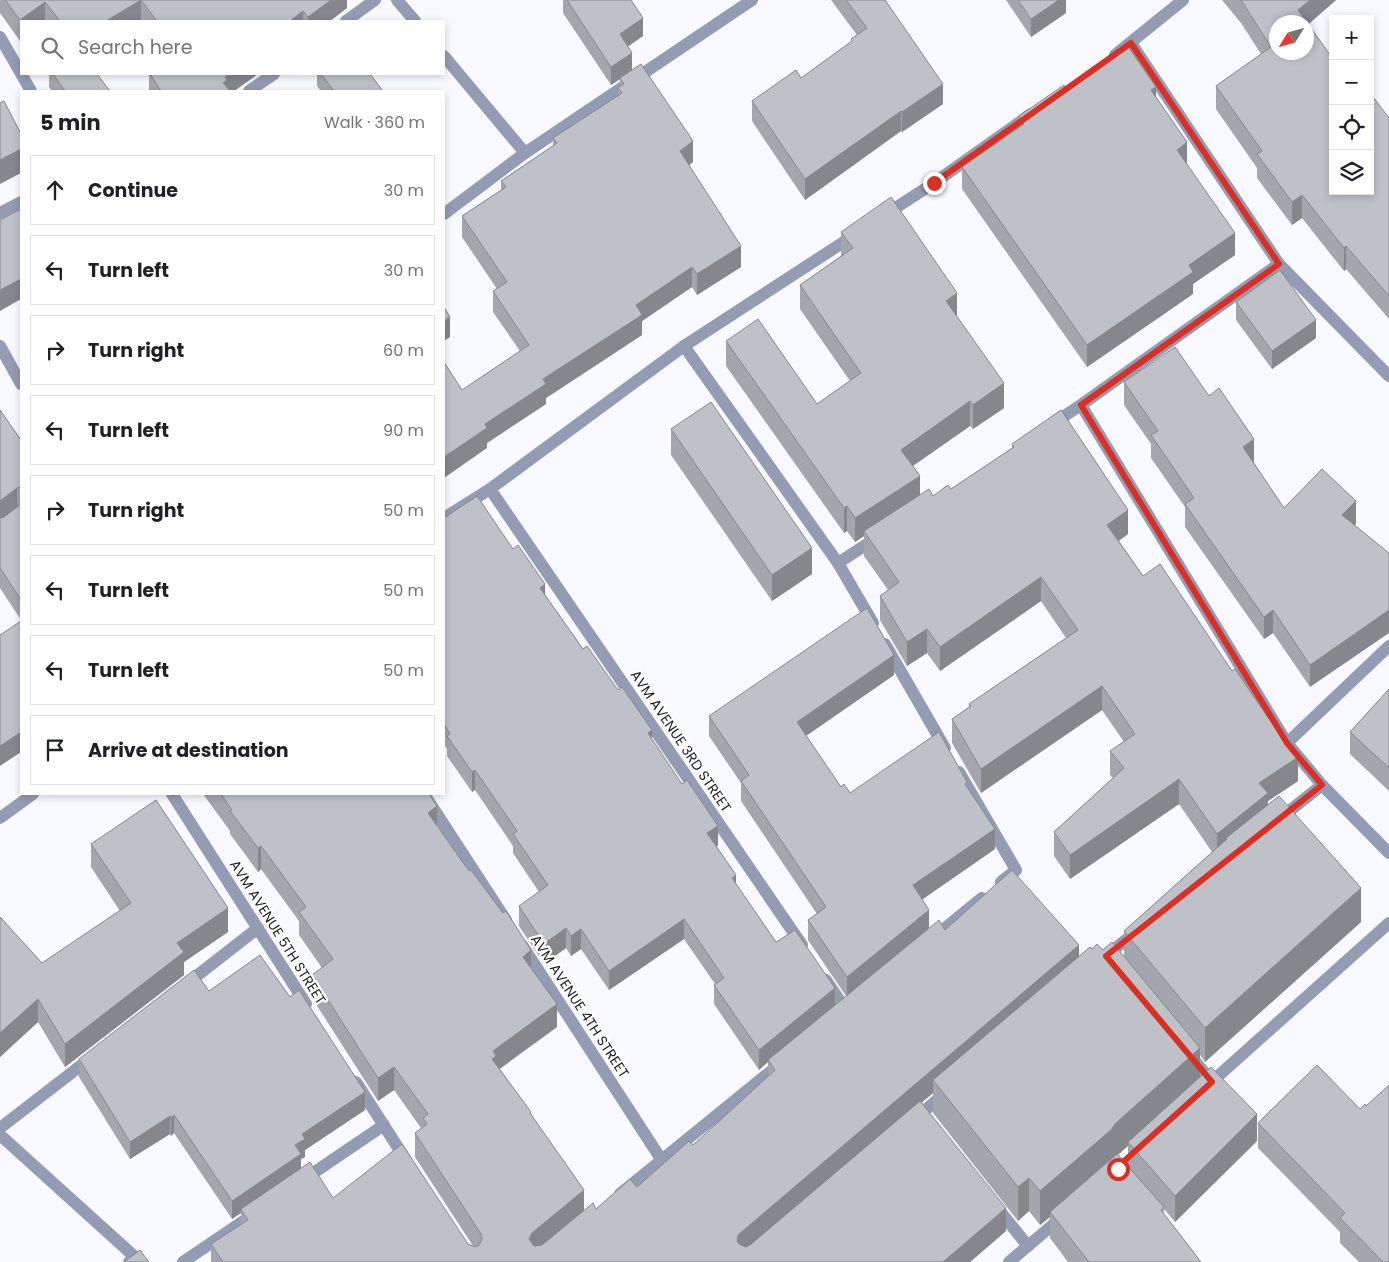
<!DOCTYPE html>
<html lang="en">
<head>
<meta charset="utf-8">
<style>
  body { margin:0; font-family:Poppins,sans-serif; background:#f2f2f2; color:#202124 }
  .controls { position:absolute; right:15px; top:15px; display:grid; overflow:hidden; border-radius:0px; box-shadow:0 2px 8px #0003 }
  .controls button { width:45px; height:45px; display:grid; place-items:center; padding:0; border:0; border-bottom:1px solid #e0e0e0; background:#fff; color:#202124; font:25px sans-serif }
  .compass { position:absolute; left:1269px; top:15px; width:45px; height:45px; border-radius:50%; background:#fff; box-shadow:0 2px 8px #0003; rotate:233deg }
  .stop { position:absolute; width:15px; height:15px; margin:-11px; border:4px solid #d93025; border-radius:50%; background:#fff }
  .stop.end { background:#d93025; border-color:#fff; box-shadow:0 1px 5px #0008 }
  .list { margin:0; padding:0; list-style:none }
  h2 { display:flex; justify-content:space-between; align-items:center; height:65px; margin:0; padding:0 20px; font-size:21px }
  h2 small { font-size:16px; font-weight:400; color:#757577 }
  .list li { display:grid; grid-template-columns:32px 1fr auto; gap:15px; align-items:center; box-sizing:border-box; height:70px; margin:0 10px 10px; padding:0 10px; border:1px solid #e0e0e0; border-radius:0px }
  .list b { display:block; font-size:19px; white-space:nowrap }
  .list em { font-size:16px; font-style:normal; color:#757577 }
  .icon { flex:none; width:28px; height:28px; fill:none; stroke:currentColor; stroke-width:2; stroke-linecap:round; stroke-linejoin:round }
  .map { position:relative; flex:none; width:1389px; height:1262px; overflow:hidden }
  .search { position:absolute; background:#fff; box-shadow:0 2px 8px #0003; left:20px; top:20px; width:425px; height:55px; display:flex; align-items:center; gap:12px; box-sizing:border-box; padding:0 18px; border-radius:0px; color:#757577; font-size:19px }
  .panel { position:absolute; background:#fff; box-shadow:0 2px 8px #0003; left:20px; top:90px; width:425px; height:705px; border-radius:0px }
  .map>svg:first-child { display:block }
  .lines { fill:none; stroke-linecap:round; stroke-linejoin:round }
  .minor { stroke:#949cb3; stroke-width:12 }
  .wall { fill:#a3a6ac; fill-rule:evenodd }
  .shaded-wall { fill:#85878c }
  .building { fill:#bec1c8; stroke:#85878c; fill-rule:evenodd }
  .route { stroke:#d93025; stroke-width:6 }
  .labels { text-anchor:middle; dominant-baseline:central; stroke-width:4.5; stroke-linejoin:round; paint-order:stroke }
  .street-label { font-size:14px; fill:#18191b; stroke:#fff }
</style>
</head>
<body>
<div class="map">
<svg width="1389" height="1262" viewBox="0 0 1389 1262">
  <rect width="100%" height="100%" fill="#f8faff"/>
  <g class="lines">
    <g class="minor">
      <polyline points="397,0 415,21"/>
      <polyline points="346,21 375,0"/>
      <polyline points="0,37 31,91"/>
      <polyline points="1131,43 1279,264 1389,376"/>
      <polyline points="1115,55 1183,0"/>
      <polyline points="444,56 525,153"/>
      <polyline points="249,91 274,74"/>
      <polyline points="0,213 21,202"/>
      <polyline points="444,214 525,153 752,0"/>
      <polyline points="883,216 934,183 1031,114"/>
      <polyline points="0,346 21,384"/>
      <polyline points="684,346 838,563 873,623"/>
      <polyline points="1081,405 1287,743 1389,646"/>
      <polyline points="1052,424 1081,405 1279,264"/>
      <polyline points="490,489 802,945"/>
      <polyline points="444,518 490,489 684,346 856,234"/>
      <polyline points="838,563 878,537"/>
      <polyline points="885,644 945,748"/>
      <polyline points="1287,743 1322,785 1389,853"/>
      <polyline points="959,772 1016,870 1001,882"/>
      <polyline points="172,794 306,1004"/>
      <polyline points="424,794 506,920"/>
      <polyline points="0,818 33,794"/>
      <polyline points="1278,820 1322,785"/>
      <polyline points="932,939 982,898"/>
      <polyline points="522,945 661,1159"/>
      <polyline points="1103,958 1136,932"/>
      <polyline points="826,980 846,1010"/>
      <polyline points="185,985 258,928"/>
      <polyline points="1190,1055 1212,1082"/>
      <polyline points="356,1082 406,1160"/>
      <polyline points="1207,1086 1389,923"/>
      <polyline points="915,1119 945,1093"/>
      <polyline points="0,1128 92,1057"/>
      <polyline points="0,1135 135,1257 129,1262"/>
      <polyline points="303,1180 384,1125"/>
      <polyline points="620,1194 781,1063"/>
      <polyline points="995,1205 1028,1246"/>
      <polyline points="183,1262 254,1214"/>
      <polyline points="1009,1262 1062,1217"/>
    </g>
  </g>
  <g class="wall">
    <polygon points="0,0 347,0 347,8 330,21 142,21 141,20 139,21 21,21 21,40 20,41 0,13"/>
    <polygon points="563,0 631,0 643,36 628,46 632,70 693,162 689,165 741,267 697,295 692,287 642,321 642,335 546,398 546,404 487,443 487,448 462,390 520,351 493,312 493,291 497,289 462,237 462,216 501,190 501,181 553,146 553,138 618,95 618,88 620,87 620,79 611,85 563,13"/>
    <polygon points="831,0 885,0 943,104 902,132 901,131 805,200 752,121 752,101 801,78 851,42 851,39 857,35"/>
    <polygon points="1006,0 1066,0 1066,13 1031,37"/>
    <polygon points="1222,0 1336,0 1309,24 1333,191 1389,118 1389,319 1346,269 1344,271 1302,218 1292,225 1257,178 1257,168 1216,109 1216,86 1261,54 1241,23"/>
    <polygon points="49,74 97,74 110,91 52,91 49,87"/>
    <polygon points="149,74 258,74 234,91 149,91"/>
    <polygon points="317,74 370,74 383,91 321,91 317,86"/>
    <polygon points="1066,88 1156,97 1187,164 1235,255 1193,284 1193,294 1087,367 962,189 962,167 1019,128 1019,116"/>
    <path d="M841,232l116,85 47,91 -31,21 -3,-3 -57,40 7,30h13l18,-7 61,-41v-4l116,90 -9,7 24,35 155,205 -30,20v3l93,118 -156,140 -5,-7v22l57,64 -82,81 -11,-13v5l37,48h-133l-18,-24v-21l-10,8 -11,-14 -11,10 -85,-108v-20l-11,9 84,129 -36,31h-759v-18l30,-20v-11l-9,6 -58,-86 -3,3 -1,-2 -40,25 -51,-82v-18l130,-68 156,119 -60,40v7l-4,2v9l32,30 140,48 -58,-89v-24l6,-5 -27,-38 -16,11 -66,-103v-23l10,-7 -23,-33v-14l-38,-52 -3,3 -28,-38v-3l-27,-37h226l8,33 94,141 26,59 -57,42 31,45 53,97 12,-2 41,-22 56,-42 75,-69v-14l-9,8 -45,-66v-19l1,-1 -31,-45 -75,51 -28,-41 -10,7 -5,-8 -22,16 -25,-38v-20l20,-14 -26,-39v-7l-38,-56 -3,2 -25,-36v-7l-3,-5v-226l69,31 70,100 69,90 66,106 -1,1 19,39 40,57 59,64 11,-10 -38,-56v-20l9,-6 -76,-113v-18l-32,-47v-20l185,-41 -88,61 35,51 9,6 117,-5 28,61 -73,50 7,29 16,2 134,26 13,-7 11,1 21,6v-25l88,-79 -33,-48 -109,75 -16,-23v-24l59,-54 -3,-3v-24l14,-9 -22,-32 -121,83 -29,-50v-24l17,-12v-3l97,-66 -25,-37 -101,70 -13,-18 -20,13 -27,-46v-24l8,-6 -24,-34v-20l-9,6 -8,-11 -3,2 -118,-167v-25l91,63 33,-23 -50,-72v-24l41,-29zM1128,1146v20l-10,-11z"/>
    <polygon points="1236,302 1316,338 1272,369 1236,320"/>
    <polygon points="1124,382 1254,462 1253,462 1284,508 1356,524 1354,525 1310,687 1273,633 1264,639 1185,527 1185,507 1151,458 1151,444 1124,405"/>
    <polygon points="0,410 21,440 21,620 0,588"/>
    <polygon points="671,429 812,574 772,601 671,455"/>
    <polygon points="1389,689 1389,791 1350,754 1350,732"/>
    <polygon points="91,844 228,932 184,962 184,975 65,1067 38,1022 0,1057 0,917 42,963 120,911 91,867"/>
    <polygon points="1317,1065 1389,1262 1359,1262 1340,1243 1340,1232 1258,1148 1258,1123"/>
  </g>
  <g class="shaded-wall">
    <polygon points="141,0 141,20 139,21 106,21"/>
    <polygon points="331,0 347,0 347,8 330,21 308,21 308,17"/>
    <polygon points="1059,0 1066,0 1066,13 1031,37 1031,19"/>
    <polygon points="1310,0 1336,0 1306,26 1298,10"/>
    <polygon points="45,2 45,21 21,21 21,40 20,41 20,20"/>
    <polygon points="303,11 303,21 290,21"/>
    <polygon points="643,18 643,36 620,52 620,34"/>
    <polygon points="632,53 632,71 611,85 611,67"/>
    <polygon points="230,74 258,74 234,91 223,91 223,83 225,77"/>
    <polygon points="943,84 943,104 902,132 902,112"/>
    <polygon points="1156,87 1156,109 1151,90"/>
    <polygon points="901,111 901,131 805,200 805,179"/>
    <polygon points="693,141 693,162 680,171 680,151"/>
    <polygon points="1187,142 1187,165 1177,150"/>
    <polygon points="21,149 21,173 0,184 0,160"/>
    <polygon points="1302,195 1302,218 1292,225 1292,202"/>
    <polygon points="1235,233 1235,255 1193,284 1193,294 1087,367 1087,345 1189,265"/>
    <polygon points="741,246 741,267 697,295 697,274"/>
    <polygon points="1346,246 1346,269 1344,271 1344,248"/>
    <polygon points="692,267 692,287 642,321 642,335 546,398 546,404 487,443 487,448 444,478 444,457 543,379 636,305"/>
    <polygon points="21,279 21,299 0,311 0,290"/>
    <polygon points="957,293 957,317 946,301"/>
    <polygon points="450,317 450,337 444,341 444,321"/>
    <polygon points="1316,320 1316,338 1272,369 1272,351"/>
    <polygon points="1004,383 1004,408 973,429 973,405"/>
    <polygon points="970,401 970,426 901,474 901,450"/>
    <polygon points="1254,439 1254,462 1243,470 1243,447"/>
    <polygon points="920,476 920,500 864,531 864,536 855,542 855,518"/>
    <polygon points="17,488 17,508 0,521 0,501"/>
    <polygon points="1356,501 1356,524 1342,538 1342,515"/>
    <polygon points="847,506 847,531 844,533 844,508"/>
    <polygon points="1128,510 1128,534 1107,549 1107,525"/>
    <polygon points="812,548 812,574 772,601 772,575"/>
    <polygon points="1041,577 1041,601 940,671 940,647"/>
    <polygon points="545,584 545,604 540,588"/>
    <polygon points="1273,610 1273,633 1264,639 1264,617"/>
    <polygon points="1389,610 1389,633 1310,687 1310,665"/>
    <polygon points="927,629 927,653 907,666 907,642"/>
    <polygon points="894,655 894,675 797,742 797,722"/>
    <polygon points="1102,686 1102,710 981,793 981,769"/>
    <polygon points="652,730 652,750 648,733"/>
    <polygon points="21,732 21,752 0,766 0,746"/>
    <polygon points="1298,757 1298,781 1268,801 1268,817 1226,838 1226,851 1217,858 1217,834 1259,783"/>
    <polygon points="475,770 475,790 472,792 472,772"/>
    <polygon points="1179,779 1179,804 1070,879 1070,855"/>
    <polygon points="437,806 437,829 428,813"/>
    <polygon points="718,826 718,845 707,853 707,833"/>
    <polygon points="995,829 995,849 913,906 913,885"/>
    <polygon points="261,846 261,869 258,872 258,848"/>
    <polygon points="736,875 736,895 732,878"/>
    <polygon points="1361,888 1361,922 1205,1062 1205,1028"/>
    <polygon points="228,908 228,932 184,962 184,975 65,1067 65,1044 177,943"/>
    <polygon points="929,910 929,930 847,998 847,977"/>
    <polygon points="684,919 684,939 609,990 609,971"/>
    <polygon points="566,928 566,948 544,964 544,944"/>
    <polygon points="581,929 581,949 571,956 571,936"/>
    <polygon points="1079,945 1079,968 933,1080 933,1093 738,1259 737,1262 738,1235"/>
    <polygon points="531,950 531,974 523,957"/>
    <polygon points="835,988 835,1008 768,1060 768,1062 759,1070 759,1050"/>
    <polygon points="38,999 38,1022 0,1057 0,1033"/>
    <polygon points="557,1004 557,1027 496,1071 492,1083 493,1051"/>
    <polygon points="1200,1048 1200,1082 1128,1142 1128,1146 1050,1212 1050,1217 1040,1225 1040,1191"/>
    <polygon points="394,1067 394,1090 378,1101 378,1078"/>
    <polygon points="365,1092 365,1110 305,1150 305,1157 301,1159 301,1172 241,1209 241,1213 232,1219 232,1201 295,1145 302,1134"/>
    <polygon points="1257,1114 1257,1141 1175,1222 1175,1196"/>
    <polygon points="174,1115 174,1133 171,1136 171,1118"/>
    <polygon points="170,1116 170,1134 130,1159 130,1142"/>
    <polygon points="1029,1178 1029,1211 1018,1221 1018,1187"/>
    <polygon points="584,1190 584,1213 532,1256 529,1239 532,1233"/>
    <polygon points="1006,1208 1006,1231 970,1262 943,1262"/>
  </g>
  <g class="building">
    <polygon points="5,0 141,0 106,21 60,21 45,2 20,20"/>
    <polygon points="141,0 331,0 308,17 303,11 290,21 157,21"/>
    <polygon points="567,0 631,0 643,18 620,34 632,53 611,67"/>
    <polygon points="846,0 885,0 943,84 902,112 901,111 805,179 752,101 796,70 801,78 852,41 851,39 867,28"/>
    <polygon points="1018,0 1059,0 1031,19"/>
    <path d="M1241,0h69l-12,10 35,49v132h37v-98l19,25v178l-43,-50 -2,2 -42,-53 -10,7 -35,-48 5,-3 -46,-65 55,-39zM1276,22h30v30h-30z"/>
    <polygon points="1127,45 1156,87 1151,90 1187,142 1177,150 1235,233 1189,265 1193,272 1087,345 962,167 1024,124 1019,116 1064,85 1066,88"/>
    <polygon points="641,64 693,141 680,151 741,246 697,274 692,267 636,305 642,315 543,379 546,384 485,424 487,428 444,457 444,362 462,390 529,345 493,291 507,282 462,216 506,187 501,181 557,143 553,138 622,93 618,88 624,84 620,78"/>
    <polygon points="53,74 97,74 110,91 65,91"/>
    <polygon points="150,74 230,74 225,77 227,80 223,83 230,91 161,91"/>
    <polygon points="321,74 370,74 383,91 334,91"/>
    <polygon points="4,101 21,134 21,149 0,160 0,103"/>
    <polygon points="891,197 957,293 946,301 1004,383 973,405 970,401 901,450 920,476 855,518 847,506 844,508 726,341 758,319 817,404 861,373 800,285 853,248 841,232"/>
    <polygon points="21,209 21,279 0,290 0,220"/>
    <polygon points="1280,270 1316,320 1272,351 1236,302"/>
    <polygon points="444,307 450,317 444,321"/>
    <polygon points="1175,347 1209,396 1219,388 1254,439 1243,447 1284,508 1322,469 1356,501 1342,515 1389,553 1389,610 1310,665 1273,610 1264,617 1185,504 1194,498 1151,435 1158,431 1124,382"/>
    <polygon points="711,402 812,548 772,575 671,429"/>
    <polygon points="0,410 21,440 21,487 17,488 0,501"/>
    <polygon points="1061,410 1128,510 1107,525 1143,576 1160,564 1232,671 1235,669 1269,719 1271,717 1298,757 1259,783 1268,793 1217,834 1179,779 1070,855 1054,832 1124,768 1110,751 1135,734 1102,686 981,769 952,719 971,706 969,704 1078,630 1041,577 940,647 927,629 907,642 880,596 899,582 864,531 929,489 933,496 948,485 951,489 1014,447 1012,444"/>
    <polygon points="477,496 513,549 518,545 545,584 540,588 583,649 587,646 618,690 622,687 652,730 648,733 682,784 687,780 718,826 707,833 736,875 732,878 776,942 795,930 835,988 759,1050 714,985 724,978 684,919 609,971 581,929 571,936 566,928 544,944 519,906 548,885 513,834 517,831 475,770 472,772 447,736 450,734 444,724 444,518"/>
    <polygon points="21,504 21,600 0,568 0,518 4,517"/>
    <polygon points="867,608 894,655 797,722 841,787 844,784 850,793 939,732 967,782 965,784 995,829 913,885 929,910 847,977 808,920 826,907 741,781 749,775 709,716"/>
    <polygon points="21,621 21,732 0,746 0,635"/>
    <polygon points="1389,689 1389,768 1350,732"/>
    <polygon points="221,794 429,794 437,806 428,813 469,871 471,870 503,913 506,911 531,950 523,957 557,1004 493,1051 496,1056 492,1059 531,1112 530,1113 584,1190 532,1233 529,1239 534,1246 542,1245 593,1203 596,1209 630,1179 637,1187 689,1141 693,1145 775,1070 768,1060 939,920 945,930 1012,870 1079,945 738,1235 737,1241 739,1244 746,1247 750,1245 920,1101 1006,1208 943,1262 223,1262 211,1244 248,1220 241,1209 310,1162 333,1198 402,1144 468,1244 475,1247 479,1245 482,1239 481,1234 415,1133 427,1124 423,1118 428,1114 394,1067 378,1078 312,975 333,959 299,912 306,907 261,846 258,848 230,811 232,810"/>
    <polygon points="1279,796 1361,888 1205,1028 1124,931 1227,839 1226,838"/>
    <polygon points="156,800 228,908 177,943 184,952 65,1044 38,999 0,1033 0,917 42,963 131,903 91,844"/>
    <polygon points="1112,942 1200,1048 1116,1123 1111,1130 1040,1191 1029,1178 1018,1187 933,1080 1090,947 1092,949 1097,944 1103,950"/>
    <polygon points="260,955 290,997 299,990 365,1092 302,1134 305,1139 295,1145 301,1154 232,1201 174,1115 171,1118 170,1116 130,1142 79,1059 194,970 209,991"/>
    <polygon points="1317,1065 1360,1109 1365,1104 1366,1106 1389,1085 1389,1262 1383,1262 1340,1218 1345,1213 1258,1123"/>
    <polygon points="1211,1067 1257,1114 1175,1196 1128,1142"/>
    <polygon points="1117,1154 1164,1207 1161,1210 1201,1262 1089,1262 1050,1212"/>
    <polygon points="140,1250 149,1262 124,1262"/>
  </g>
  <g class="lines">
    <polyline class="route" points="934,183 1131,43 1279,264 1081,405 1287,743 1322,785 1106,956 1212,1082 1122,1163 1118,1169"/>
  </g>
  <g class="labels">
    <g class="street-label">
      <text transform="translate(681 741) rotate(56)">AVM AVENUE 3RD STREET</text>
      <text transform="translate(278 932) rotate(58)">AVM AVENUE 5TH STREET</text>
      <text transform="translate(580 1006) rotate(57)">AVM AVENUE 4TH STREET</text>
    </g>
  </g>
</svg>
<div class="controls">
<button>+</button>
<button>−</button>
<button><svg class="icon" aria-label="locate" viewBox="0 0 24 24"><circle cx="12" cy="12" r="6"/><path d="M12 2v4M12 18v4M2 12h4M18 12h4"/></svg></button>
<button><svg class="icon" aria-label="layers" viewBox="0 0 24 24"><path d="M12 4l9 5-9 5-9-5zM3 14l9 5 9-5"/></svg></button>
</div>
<svg class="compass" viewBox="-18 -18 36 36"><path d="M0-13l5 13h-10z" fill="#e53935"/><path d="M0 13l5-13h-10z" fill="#757577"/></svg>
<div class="stop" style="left:1118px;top:1169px"></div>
<div class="stop end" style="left:934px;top:183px"></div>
<div class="search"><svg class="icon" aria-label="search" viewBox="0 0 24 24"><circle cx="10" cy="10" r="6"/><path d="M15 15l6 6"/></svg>Search here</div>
<section class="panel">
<h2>5 min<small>Walk · 360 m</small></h2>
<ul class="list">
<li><svg class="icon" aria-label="ahead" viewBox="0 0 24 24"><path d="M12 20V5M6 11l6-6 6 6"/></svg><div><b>Continue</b></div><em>30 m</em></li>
<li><svg class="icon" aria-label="left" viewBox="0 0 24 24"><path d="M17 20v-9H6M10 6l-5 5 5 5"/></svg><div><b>Turn left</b></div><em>30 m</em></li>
<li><svg class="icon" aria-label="right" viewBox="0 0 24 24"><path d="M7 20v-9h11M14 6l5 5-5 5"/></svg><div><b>Turn right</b></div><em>60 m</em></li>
<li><svg class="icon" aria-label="left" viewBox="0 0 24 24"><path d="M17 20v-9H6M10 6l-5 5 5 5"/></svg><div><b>Turn left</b></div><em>90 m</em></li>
<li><svg class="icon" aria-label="right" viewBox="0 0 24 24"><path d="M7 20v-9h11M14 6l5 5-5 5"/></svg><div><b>Turn right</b></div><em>50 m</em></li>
<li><svg class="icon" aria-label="left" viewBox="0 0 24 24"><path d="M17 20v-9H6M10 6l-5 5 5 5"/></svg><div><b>Turn left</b></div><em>50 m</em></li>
<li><svg class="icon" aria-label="left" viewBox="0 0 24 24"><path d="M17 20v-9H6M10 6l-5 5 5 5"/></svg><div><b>Turn left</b></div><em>50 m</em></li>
<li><svg class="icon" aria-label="arrive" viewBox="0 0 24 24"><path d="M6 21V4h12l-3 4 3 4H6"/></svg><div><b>Arrive at destination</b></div></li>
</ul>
</section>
</div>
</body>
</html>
